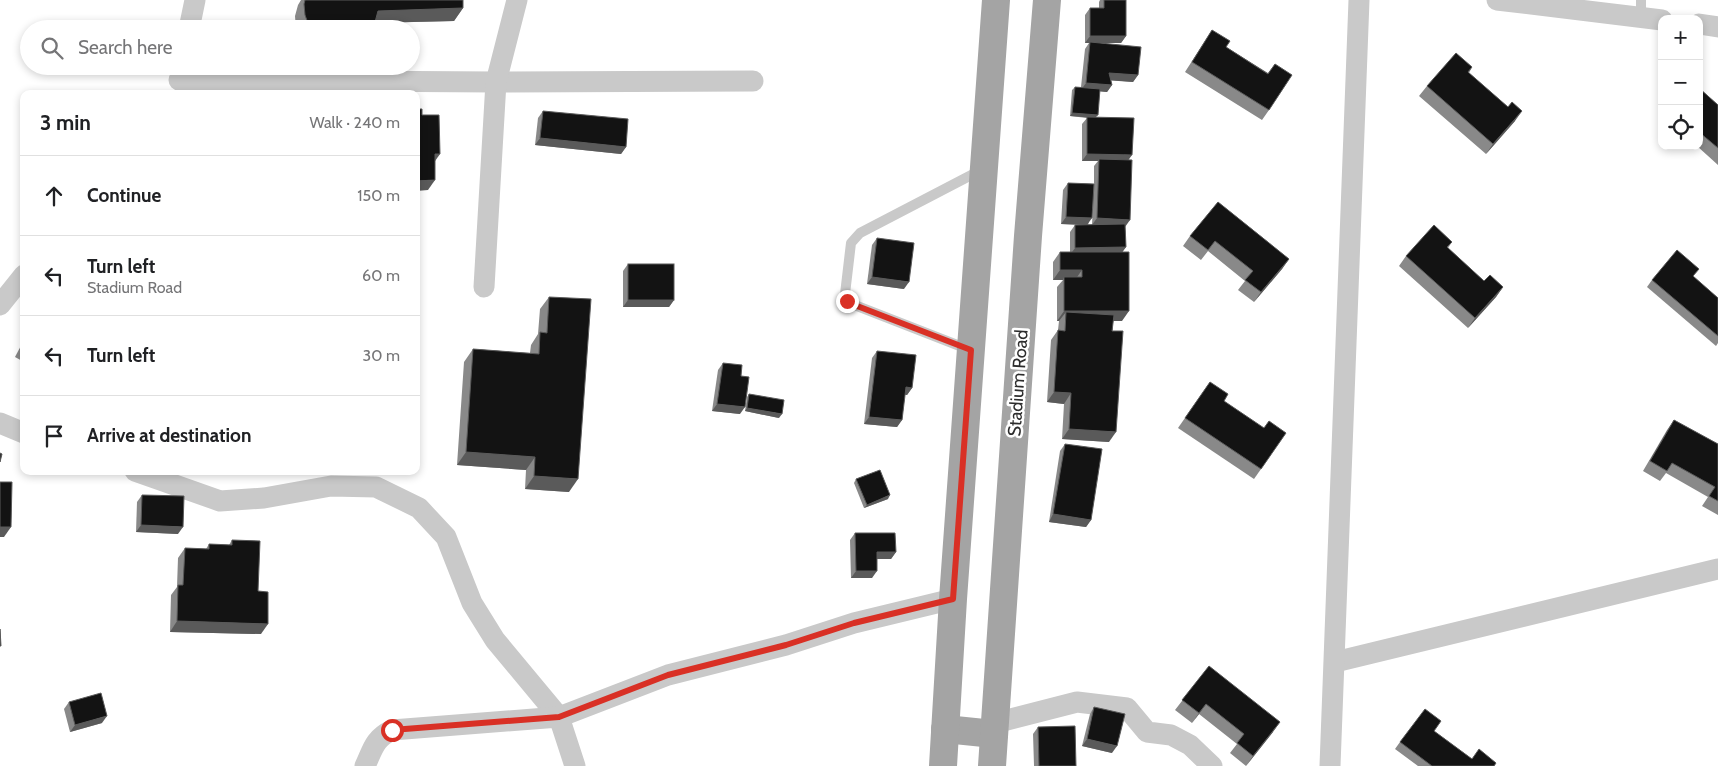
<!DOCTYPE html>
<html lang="en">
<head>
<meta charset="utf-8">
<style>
  body { margin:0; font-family:Cabin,sans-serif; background:#f6f6f6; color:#202124 }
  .controls { position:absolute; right:15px; top:15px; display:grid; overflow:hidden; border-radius:10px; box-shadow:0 2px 8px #0003 }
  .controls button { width:45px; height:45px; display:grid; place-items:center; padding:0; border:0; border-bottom:1px solid #e0e0e0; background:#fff; color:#202124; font:25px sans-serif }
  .stop { position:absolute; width:15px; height:15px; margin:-11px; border:4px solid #d93025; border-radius:50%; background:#fff }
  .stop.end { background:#d93025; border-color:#fff; box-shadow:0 1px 5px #0008 }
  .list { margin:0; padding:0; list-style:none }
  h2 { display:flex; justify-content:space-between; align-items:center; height:65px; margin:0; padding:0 20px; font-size:21px }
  h2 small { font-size:16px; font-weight:400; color:#757577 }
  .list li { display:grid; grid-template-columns:32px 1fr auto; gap:15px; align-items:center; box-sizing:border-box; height:80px; padding:0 20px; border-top:1px solid #e0e0e0 }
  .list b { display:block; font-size:19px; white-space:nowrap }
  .list p { margin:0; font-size:16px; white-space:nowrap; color:#757577 }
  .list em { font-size:16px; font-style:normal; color:#757577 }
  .icon { flex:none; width:28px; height:28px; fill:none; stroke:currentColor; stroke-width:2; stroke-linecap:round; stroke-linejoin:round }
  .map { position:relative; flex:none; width:1718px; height:766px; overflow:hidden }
  .search { position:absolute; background:#fff; box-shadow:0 2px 8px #0003; left:20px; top:20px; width:400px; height:55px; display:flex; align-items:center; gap:12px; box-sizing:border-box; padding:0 18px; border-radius:28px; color:#757577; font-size:19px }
  .panel { position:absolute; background:#fff; box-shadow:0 2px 8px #0003; left:20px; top:90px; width:400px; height:385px; border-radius:10px }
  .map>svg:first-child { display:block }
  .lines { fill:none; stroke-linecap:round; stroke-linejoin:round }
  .lane { stroke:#c9c9c9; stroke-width:10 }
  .street { stroke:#c9c9c9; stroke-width:21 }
  .primary { stroke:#a4a4a4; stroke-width:28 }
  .wall { fill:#898989; fill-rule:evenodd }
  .shaded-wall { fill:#5a5a5a }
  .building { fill:#131313; stroke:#5a5a5a }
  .route { stroke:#d93025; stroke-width:6 }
  .labels { text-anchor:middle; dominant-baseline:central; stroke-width:5; stroke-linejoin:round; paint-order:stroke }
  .street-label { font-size:18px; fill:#2c2c2c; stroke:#fff }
</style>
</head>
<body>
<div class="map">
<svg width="1718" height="766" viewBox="0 0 1718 766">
  <rect width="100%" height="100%" fill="#fff"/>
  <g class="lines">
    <g class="lane">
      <polyline points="1641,0 1641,18"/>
      <polyline points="970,350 852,304 847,301 845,294 851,243 860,233 981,170"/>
    </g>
    <g class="street">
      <polyline points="1497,0 1662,20"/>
      <polyline points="1699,24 1718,27"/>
      <polyline points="189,29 195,0"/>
      <polyline points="179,80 496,82 753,81"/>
      <polyline points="484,287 496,82 517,0"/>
      <polyline points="0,305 24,275"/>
      <polyline points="0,423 24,433"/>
      <polyline points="135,471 220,501 264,498 331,486 376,487 419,508 446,537 472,603 495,640 559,717 668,675 786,645 854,623 953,599"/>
      <polyline points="1335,662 1718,569"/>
      <polyline points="995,723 1077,702 1127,708 1147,732 1171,735 1190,745 1212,766"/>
      <path d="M365,766c8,-17 9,-27 27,-36l167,-13 16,49"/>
      <polyline points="1330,766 1359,0"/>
    </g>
    <g class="primary">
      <polyline points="945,729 994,734"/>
      <polyline points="943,766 953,599 996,0"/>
      <polyline points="992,766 1028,236 1047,0"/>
    </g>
  </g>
  <g class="wall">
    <polygon points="301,0 463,0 463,8 454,21 374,23 370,29 296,29 295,16 298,5"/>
    <path d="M1100,0h26v36l-5,7h-22l39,32 -5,7 -22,-2 1,5 -5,7 -7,-1 -4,26 32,43 -3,66 1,21 -4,5v69h-9l-4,121 -47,-3 2,-35 -17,-2 4,-62 7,-10 1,-9h-2v-34l6,-7h-10v-18l7,-10h10v-20l5,-7h8l-22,-1 2,-34 5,-7 26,1v-18l4,-5h-16v-37l5,-6 -17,-2 2,-26 3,-3h6l4,-38 4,-6h-4v-28l5,-7h9v-6zM1093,204l-1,21h-4z"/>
    <polygon points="1212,30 1226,47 1268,73 1275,64 1269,110 1262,120 1185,72"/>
    <polygon points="1472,67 1469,73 1508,107 1515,121 1486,154 1419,96 1427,86"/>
    <polygon points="1699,88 1718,105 1718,165 1697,146 1699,146"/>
    <polygon points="1662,106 1662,115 1658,111"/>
    <polygon points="543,111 626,147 621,154 535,145 538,118"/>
    <polygon points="1218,202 1289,259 1282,269 1254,302 1238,290 1245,281 1208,251 1201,260 1183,246 1190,236"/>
    <polygon points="877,238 904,289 867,284 872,245"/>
    <polygon points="1452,242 1448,248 1484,281 1503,287 1496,297 1468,328 1399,266 1406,256"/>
    <polygon points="628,264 674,300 669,307 623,307 623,271"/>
    <polygon points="1693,277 1718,298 1718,343 1716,346 1647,287 1652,280"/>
    <polygon points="549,297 569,492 525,489 526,470 457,465 464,362 473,349 530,353 531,345 538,334 540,309"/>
    <polygon points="24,340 24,362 15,357"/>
    <polygon points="877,351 912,388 907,395 905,394 902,420 897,427 864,424 872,358"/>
    <polygon points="723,363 741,376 740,414 712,411 718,370"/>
    <polygon points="1210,382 1224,401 1261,469 1254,479 1178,428"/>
    <polygon points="749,394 779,418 745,411 747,397"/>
    <polygon points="1674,420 1718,444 1718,515 1702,506 1708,497 1666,473 1660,481 1643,471 1667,430"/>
    <polygon points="1065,444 1091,520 1086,527 1049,522 1060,451"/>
    <polygon points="856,479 888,499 864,508 854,483"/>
    <polygon points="142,495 178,534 136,532 137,502"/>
    <polygon points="855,533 896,552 891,559 877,559 872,578 851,578 850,540"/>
    <polygon points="232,540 258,591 261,634 170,632 171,595 177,587 178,558 185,548 206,549 209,544 229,545"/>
    <polygon points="1209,666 1273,732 1246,766 1230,753 1237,744 1199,714 1192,723 1175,710"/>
    <polygon points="69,702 102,723 70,732 64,709"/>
    <polygon points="1094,707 1112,753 1082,746 1090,714"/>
    <polygon points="1038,727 1076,766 1034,766 1033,734"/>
    <polygon points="1434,731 1472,759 1494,766 1418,766 1395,749 1400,742"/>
  </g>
  <g class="shaded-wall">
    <polygon points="463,8 454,21 369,23 378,11"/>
    <polygon points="1090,36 1126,36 1121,43 1085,43"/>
    <polygon points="1109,73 1138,75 1133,82 1104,80"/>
    <polygon points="1086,83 1112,85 1107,92 1081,90"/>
    <polygon points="1522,111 1515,121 1486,154 1493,144"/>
    <polygon points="1072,113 1098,115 1095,118 1070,116"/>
    <polygon points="540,138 626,147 621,154 535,145"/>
    <polygon points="435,154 440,154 433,164"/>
    <polygon points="1087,154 1132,155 1127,162 1099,159 1098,161 1082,161"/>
    <polygon points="435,180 428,190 416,191 416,181"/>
    <polygon points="1066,217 1092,218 1087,225 1061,224"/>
    <polygon points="1097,218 1130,220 1125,227 1092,225"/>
    <polygon points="1126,247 1121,254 1070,255 1075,248"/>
    <polygon points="1289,259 1282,269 1254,302 1261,292"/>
    <polygon points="1060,270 1082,270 1075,280 1064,277 1063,280 1053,280"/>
    <polygon points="872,277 909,282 904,289 867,284"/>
    <polygon points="1503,287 1496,297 1468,328 1475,318"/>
    <polygon points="628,300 674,300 669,307 623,307"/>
    <polygon points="1064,311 1129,311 1122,321 1065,321 1066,312 1059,321 1057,321"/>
    <polygon points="906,387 912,388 907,395 901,394"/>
    <polygon points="1054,392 1071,393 1064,404 1047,402"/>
    <polygon points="717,404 745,407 740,414 712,411"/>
    <polygon points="747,408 782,414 779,418 745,411"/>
    <polygon points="869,417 902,420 897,427 864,424"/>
    <polygon points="1069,429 1116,432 1109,442 1062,439"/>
    <polygon points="466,452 535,457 526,470 457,465"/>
    <polygon points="534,476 578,479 569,492 525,489"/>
    <polygon points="890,495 888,499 864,508 867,505"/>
    <polygon points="1053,514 1091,520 1086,527 1049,522"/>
    <polygon points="141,525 183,527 178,534 136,532"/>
    <polygon points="0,527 11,527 4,537 0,537"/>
    <polygon points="877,552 896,552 891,559 872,559"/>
    <polygon points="856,571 877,571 872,578 851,578"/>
    <polygon points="177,621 268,624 261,634 170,632"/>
    <polygon points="1206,704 1199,714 1192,723 1199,713"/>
    <polygon points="107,716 102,723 70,732 75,725"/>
    <polygon points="1280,722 1273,732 1246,766 1253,756"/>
    <polygon points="1087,739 1117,746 1112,753 1082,746"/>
  </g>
  <g class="building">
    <polygon points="305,0 463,0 463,8 378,11 375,22 370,29 312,29 309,26 305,15 304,4"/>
    <polygon points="1104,0 1126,0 1126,36 1090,36 1090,8 1104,8"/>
    <polygon points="1212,30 1230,41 1226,47 1268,74 1275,64 1292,75 1269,110 1192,62"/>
    <polygon points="1090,42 1141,47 1138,75 1109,73 1112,85 1086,83"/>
    <polygon points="1456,53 1472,67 1468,72 1508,107 1512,102 1522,111 1493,144 1427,86"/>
    <polygon points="1075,87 1100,89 1098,115 1072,113"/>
    <polygon points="1699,88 1718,105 1718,148 1699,132"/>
    <polygon points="416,109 422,109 422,115 439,115 440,154 435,154 435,180 416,181"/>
    <polygon points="543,111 628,119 626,147 540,138"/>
    <polygon points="1087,117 1134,118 1132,155 1087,154"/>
    <polygon points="1099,159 1132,160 1130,220 1097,218"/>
    <polygon points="1068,183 1094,184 1092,218 1066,217"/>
    <polygon points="1218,202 1289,259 1261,292 1245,280 1253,271 1215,241 1208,250 1190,236"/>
    <polygon points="1125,224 1126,247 1075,248 1075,225"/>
    <polygon points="1434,225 1452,242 1447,247 1484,281 1490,275 1503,287 1475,318 1406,256"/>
    <polygon points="877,238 914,243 909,282 872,277"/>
    <polygon points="1677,250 1699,269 1693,276 1718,298 1718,336 1652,280"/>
    <polygon points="1060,252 1129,252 1129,311 1064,311 1064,277 1082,277 1082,270 1060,270"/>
    <rect x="628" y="264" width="46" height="36"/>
    <polygon points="549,297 591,299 578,479 534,476 535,457 466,452 473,349 539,354 540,332 547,333"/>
    <polygon points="1066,312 1114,315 1112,331 1123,331 1116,432 1069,429 1071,393 1054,392 1058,330 1065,331"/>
    <polygon points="24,343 24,352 20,350"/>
    <polygon points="877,351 916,355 912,388 906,387 902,420 869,417"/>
    <polygon points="723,363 742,365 741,376 749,377 745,407 717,404"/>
    <polygon points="1210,382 1228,394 1224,401 1264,428 1269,421 1286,433 1261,469 1185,418"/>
    <polygon points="749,394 784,400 782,414 747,408"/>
    <polygon points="1674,420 1718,444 1718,501 1709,496 1715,487 1672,463 1667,471 1650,461"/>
    <polygon points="1065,444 1102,449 1091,520 1053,514"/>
    <polygon points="0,453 2,454 0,462"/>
    <polygon points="880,470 890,495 867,505 856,479"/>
    <polygon points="0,482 12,482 11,527 0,527"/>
    <polygon points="142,495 184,496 183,527 141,525"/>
    <polygon points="855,533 895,533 896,552 877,552 877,571 856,571"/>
    <polygon points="232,540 260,541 258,591 268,592 268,624 177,621 178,585 183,585 185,548 209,549 209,544 232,545"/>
    <polygon points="0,629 1,646 0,646"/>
    <polygon points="1209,666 1280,722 1253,756 1237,743 1244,734 1206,704 1199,713 1182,700"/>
    <polygon points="101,693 107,716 75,725 69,702"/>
    <polygon points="1094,707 1125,714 1117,746 1087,739"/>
    <polygon points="1425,709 1441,721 1434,731 1472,759 1479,749 1496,763 1494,766 1432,766 1400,742"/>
    <polygon points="1075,726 1076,766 1039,766 1038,727"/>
  </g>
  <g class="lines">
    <polyline class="route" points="392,730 559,717 668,675 786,645 854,623 953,599 971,350 852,304 847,301"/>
  </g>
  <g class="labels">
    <g class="street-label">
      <text transform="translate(1018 383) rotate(-86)">Stadium Road</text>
    </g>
  </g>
</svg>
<div class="controls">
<button>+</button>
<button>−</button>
<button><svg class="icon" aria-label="locate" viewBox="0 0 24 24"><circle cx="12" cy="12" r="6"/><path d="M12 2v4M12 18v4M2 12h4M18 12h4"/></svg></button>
</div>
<div class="stop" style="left:392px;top:730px"></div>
<div class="stop end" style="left:847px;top:301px"></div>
<div class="search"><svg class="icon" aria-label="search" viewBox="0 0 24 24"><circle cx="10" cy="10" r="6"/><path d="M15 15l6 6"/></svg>Search here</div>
<section class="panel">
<h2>3 min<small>Walk · 240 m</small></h2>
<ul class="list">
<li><svg class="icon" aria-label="ahead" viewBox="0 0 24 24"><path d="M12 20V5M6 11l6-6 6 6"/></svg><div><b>Continue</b></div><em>150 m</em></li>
<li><svg class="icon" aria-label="left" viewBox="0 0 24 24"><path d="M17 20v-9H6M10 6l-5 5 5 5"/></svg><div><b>Turn left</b><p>Stadium Road</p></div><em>60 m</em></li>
<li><svg class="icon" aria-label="left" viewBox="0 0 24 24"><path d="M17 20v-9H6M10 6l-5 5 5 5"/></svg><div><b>Turn left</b></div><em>30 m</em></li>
<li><svg class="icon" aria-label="arrive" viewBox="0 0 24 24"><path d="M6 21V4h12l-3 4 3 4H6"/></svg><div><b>Arrive at destination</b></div></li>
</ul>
</section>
</div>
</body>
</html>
